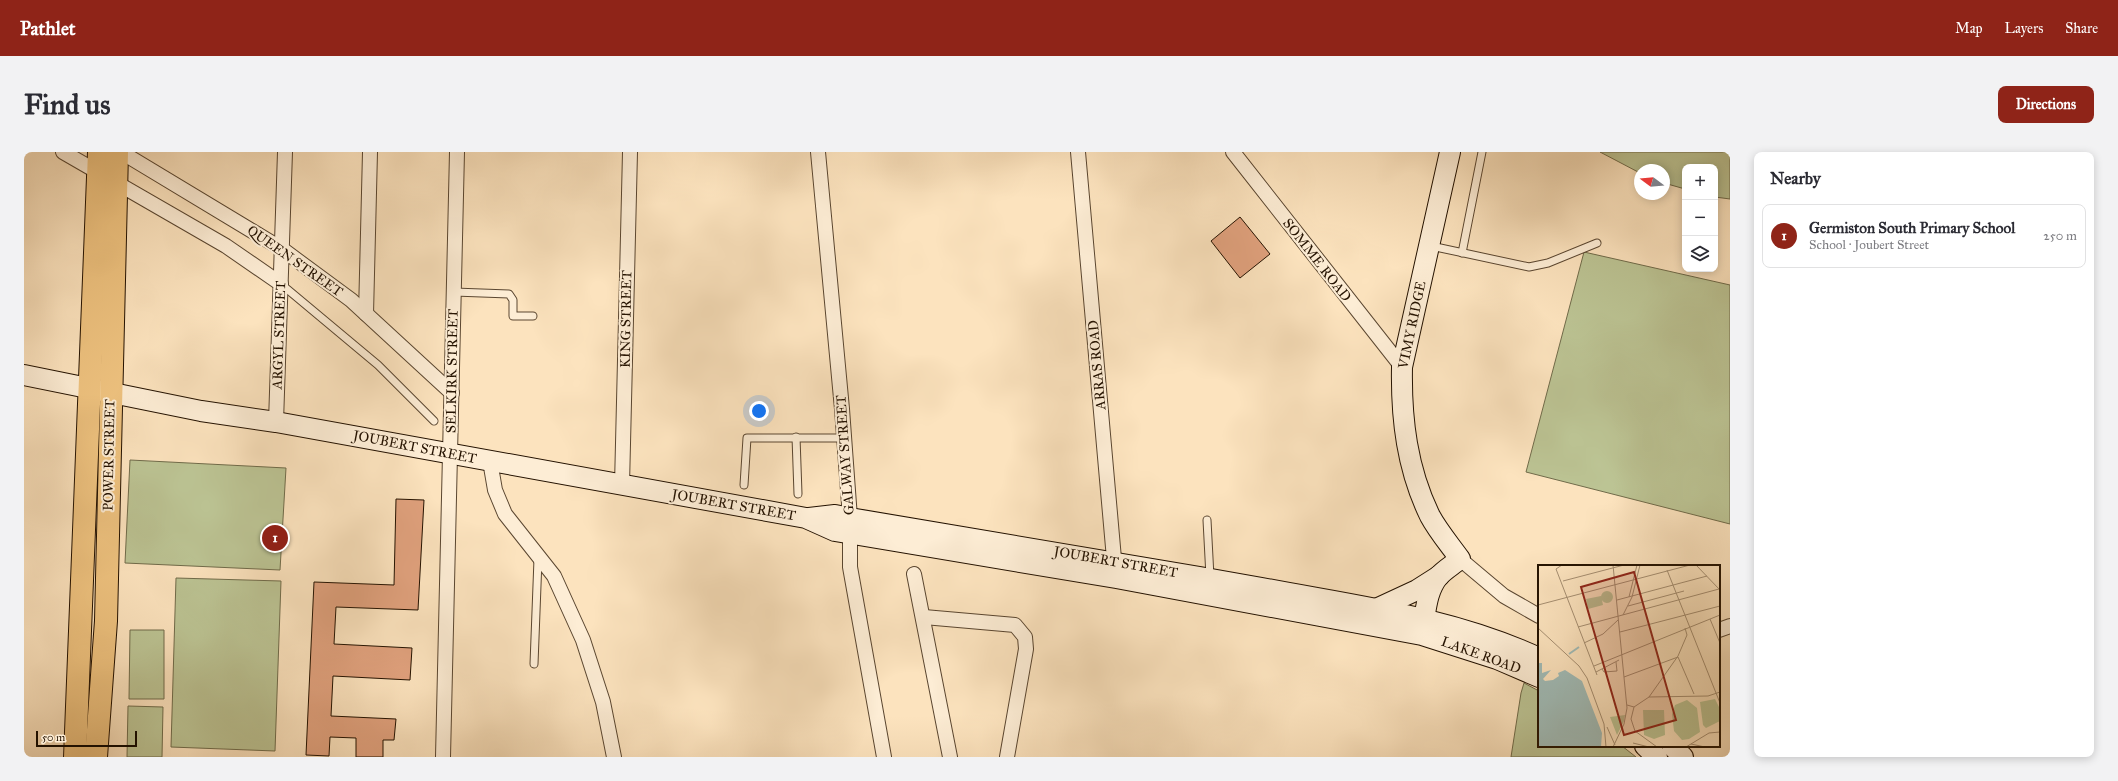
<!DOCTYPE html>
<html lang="en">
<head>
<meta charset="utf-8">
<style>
  body { margin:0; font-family:"IM FELL Great Primer",serif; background:#f2f2f3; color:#2b2b33 }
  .controls { position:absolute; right:12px; top:12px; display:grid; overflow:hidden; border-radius:8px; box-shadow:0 2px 10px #0003 }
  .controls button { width:36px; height:36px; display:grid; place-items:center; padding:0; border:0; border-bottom:1px solid #e1e1e2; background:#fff; color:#2b2b33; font:20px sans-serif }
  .compass { position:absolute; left:1610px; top:12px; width:36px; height:36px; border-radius:50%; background:#fff; box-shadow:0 2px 10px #0003; rotate:286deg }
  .scale { position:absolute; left:12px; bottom:10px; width:101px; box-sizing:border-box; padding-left:4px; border:2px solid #241200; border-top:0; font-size:11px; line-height:14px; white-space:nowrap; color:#241200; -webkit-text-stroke:3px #fdedd5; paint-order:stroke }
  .you { position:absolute; left:735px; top:259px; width:14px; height:14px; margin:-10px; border:3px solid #fff; border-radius:50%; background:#1a73e8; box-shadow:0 0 0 6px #1a73e833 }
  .badge { display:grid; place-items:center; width:26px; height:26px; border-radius:50%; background:#8f2418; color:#fff; font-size:13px; font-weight:700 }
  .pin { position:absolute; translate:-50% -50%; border:2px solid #fff; box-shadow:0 1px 4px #0006 }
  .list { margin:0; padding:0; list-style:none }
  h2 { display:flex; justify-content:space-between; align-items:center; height:52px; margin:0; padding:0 16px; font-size:17px }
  h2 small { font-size:13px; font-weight:400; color:#7c7c81 }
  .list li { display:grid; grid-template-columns:26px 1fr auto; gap:12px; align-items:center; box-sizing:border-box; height:64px; margin:0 8px 8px; padding:0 8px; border:1px solid #e1e1e2; border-radius:8px }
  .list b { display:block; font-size:15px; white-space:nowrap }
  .list p { margin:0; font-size:13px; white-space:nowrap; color:#7c7c81 }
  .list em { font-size:13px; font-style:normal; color:#7c7c81 }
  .icon { flex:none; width:22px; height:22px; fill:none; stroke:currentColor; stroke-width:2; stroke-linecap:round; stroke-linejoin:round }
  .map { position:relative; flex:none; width:1706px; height:605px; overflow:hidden; border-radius:8px }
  header { display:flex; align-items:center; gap:24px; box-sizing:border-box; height:56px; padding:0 20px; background:#8f2418; color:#fff }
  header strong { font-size:19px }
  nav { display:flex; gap:22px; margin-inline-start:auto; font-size:14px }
  .intro { display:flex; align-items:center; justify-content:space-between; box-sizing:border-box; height:96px; padding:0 24px }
  h1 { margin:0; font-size:28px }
  .button { padding:10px 18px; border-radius:8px; background:#8f2418; color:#fff; font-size:14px; font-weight:700 }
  main { display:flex; gap:24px; padding:0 24px }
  aside { flex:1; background:#fff; border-radius:8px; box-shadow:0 2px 10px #0003 }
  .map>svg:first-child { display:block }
  .green { fill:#bcc494; stroke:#706b4a }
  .building { fill:#e0a17d; stroke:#241200 }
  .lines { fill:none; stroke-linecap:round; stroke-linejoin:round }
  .lane-casing { stroke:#5a4630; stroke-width:9 }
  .street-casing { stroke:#5a4630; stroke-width:16 }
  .secondary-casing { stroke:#241200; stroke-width:22 }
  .primary-casing { stroke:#241200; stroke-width:24 }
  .lane { stroke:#fdedd5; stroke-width:7 }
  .street { stroke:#fdedd5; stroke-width:14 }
  .secondary { stroke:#fdedd5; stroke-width:20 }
  .primary { stroke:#eec27f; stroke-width:22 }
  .labels { text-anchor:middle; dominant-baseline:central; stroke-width:4; stroke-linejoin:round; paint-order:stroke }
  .street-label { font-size:14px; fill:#241200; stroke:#fdedd5 }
  .inset-river { fill:none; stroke:#a1bdb9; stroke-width:2 }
  .inset-road { fill:none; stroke:#a68f72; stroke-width:1 }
  .view { fill:#8f2418; fill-opacity:0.15; stroke:#8f2418; stroke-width:2 }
  .inset-edge { fill:none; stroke:#241200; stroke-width:2 }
</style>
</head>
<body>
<header>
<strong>Pathlet</strong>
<nav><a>Map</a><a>Layers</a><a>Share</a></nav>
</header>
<div class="intro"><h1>Find us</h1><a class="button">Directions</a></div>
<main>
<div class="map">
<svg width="1706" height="605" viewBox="0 0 1706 605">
  <rect width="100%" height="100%" fill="#fce3be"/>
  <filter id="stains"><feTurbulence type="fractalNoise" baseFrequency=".005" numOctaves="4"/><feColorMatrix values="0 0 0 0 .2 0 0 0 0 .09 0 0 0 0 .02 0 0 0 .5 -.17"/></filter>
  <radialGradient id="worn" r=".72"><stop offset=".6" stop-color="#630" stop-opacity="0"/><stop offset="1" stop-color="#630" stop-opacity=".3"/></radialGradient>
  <g class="green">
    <polygon points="1576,0 1706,0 1706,47 1691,45 1691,15 1661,15 1661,37 1640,31 1640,18 1616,18 1616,21"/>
    <polygon points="1560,100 1706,133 1706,372 1502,320"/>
    <polygon points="106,308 262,316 256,418 101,411"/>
    <polygon points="152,426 257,429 251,599 147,595"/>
    <polygon points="106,478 140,478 140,547 105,547"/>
    <polygon points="1500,531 1515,539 1515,594 1598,594 1612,605 1487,605 1497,541"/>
    <polygon points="104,554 139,555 138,605 103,605"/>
  </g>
  <g class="building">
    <polygon points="1216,65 1246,102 1216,126 1187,89"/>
    <polygon points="372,347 400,348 394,458 312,455 310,492 388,496 386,528 309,524 307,564 372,567 370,588 359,588 359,605 332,605 332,586 306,585 305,604 282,603 290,430 370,433"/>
  </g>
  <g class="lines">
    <g class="lane-casing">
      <g id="lane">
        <polyline points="1407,94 1505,115 1524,111 1573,91"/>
        <polyline points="1438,101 1458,0"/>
        <polyline points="257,132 354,213 410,269"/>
        <polyline points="430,140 485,142 489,148 489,164 509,164"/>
        <polyline points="772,285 774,342"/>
        <polyline points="720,333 723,286 820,286"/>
        <polyline points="1183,368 1186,425"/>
        <polyline points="510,512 514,407"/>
      </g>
    </g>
    <g class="street-casing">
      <g id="street">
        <polyline points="39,0 202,94 257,132"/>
        <polyline points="97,0 258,97 327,148 428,241"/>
        <polyline points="794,0 818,257 826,366 826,415 860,605"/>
        <polyline points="1054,0 1091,418"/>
        <polyline points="1209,0 1378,215"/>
        <polyline points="342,162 346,0"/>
        <polyline points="252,270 261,0"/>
        <polyline points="466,309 471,338 481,362 530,424 559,488 579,550 590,605"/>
        <polyline points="598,333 606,0"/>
        <polyline points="1436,407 1480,444 1515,464"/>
        <polyline points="890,422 926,605"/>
        <polyline points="900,465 991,473 1001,485 1002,497 983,605"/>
        <polyline points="1695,478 1706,474"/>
        <polyline points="419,605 433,0"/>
      </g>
    </g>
    <g class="secondary-casing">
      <g id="secondary">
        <polyline points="0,223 177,259 252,270 782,366 811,379 1092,426 1398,483 1473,507 1515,525"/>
        <path d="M785,366l26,-3 15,3c138,23 275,46 412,70 94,18 189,29 277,70"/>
        <polyline points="1352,457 1393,438 1415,424"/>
        <path d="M1398,479c4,-19 4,-39 16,-54 6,-7 15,-12 22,-18 -10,-14 -22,-28 -30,-43 -23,-47 -29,-97 -28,-149l48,-215"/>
        <polyline points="1621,594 1633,605"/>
        <polyline points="1648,594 1659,605"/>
      </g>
    </g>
    <g class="primary-casing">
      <g id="primary">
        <polyline points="51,605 75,0"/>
        <polyline points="72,605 82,469 93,0"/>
      </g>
    </g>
    <use href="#lane" class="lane"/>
    <use href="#street" class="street"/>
    <use href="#secondary" class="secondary"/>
    <use href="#primary" class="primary"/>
  </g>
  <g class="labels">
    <g class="street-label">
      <text transform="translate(1293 108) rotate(52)">SOMME ROAD</text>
      <text transform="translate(271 109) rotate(35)">QUEEN STREET</text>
      <text transform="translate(602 167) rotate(-89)">KING STREET</text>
      <text transform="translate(1388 173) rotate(-78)">VIMY RIDGE</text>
      <text transform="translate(255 183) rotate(-88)">ARGYL STREET</text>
      <text transform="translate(1073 213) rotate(-95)">ARRAS ROAD</text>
      <text transform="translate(428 219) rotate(-89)">SELKIRK STREET</text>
      <text transform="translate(391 295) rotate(11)">JOUBERT STREET</text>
      <text transform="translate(85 303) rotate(-89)">POWER STREET</text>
      <text transform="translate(821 303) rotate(-94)">GALWAY STREET</text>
      <text transform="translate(710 353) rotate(10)">JOUBERT STREET</text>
      <text transform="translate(1092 410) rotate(10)">JOUBERT STREET</text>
      <text transform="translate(1457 503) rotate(20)">LAKE ROAD</text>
    </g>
  </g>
  <g transform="translate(1514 413)">
    <rect width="182" height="182" fill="#fce3be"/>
    <path d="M63 32a6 6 0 1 1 12 0a6 6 0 1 1-12 0ZM63,31l2,9 -15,4 -2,-10zM177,134l5,10v12l-14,7 -3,-3 -3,-23zM149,135l10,8 3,24 -11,7 -7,1 -8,-9 -2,-17 3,-9zM105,145h21l1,25 -11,4 -10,-4zM87,150l-1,6 -7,14 -7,-18z" fill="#bcc494"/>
    <path d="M0,98h4v10l9,-3 -8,9 2,2 8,-1 6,-4 -1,-3 7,-3 17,11 20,52 -1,14h-63z" fill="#a1bdb9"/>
    <path class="inset-river" d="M31,89l10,-7"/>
    <path class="inset-road" d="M24,0l-6,4 41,106M158,0l24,25M129,5l53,133M25,16l61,-16M91,32l8,-32M79,35l90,-24M0,40l152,-40M90,41l56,-15M85,50l9,-18 8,-32M172,54l10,24M40,62l141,-38M0,63l41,38 8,12 17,46 2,23M82,67l100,-26M46,78l19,-9 15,-14M56,101l126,-51M64,104l2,3 13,-1 -1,-9M58,107l23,-12M86,112l54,-20 16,37M111,132l29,-41 9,-21 -2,-7M89,140l7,2 15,-10 59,-1 12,-4M96,142l-3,12 4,12 22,16M69,162l8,18M95,178l16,4M153,179l14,3M75,182l11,-23 3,-16 -14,-143M148,182l23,-14 11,-1"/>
    <path class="view" d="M96,7l42,148 -52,15 -43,-148z"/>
    <rect width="182" height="182" class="inset-edge"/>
  </g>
  <rect width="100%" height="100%" filter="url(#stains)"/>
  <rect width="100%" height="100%" fill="url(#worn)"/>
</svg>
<div class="controls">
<button>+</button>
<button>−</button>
<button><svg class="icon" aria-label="layers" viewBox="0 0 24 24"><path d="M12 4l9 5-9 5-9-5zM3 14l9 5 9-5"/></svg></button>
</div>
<svg class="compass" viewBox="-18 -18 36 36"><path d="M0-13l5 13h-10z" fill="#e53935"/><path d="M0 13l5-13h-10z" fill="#7c7c81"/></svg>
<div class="scale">50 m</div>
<div class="you"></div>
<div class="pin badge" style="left:251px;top:386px">1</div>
</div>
<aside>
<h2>Nearby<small></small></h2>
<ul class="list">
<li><span class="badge">1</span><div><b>Germiston South Primary School</b><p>School · Joubert Street</p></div><em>250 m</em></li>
</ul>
</aside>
</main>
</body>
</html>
